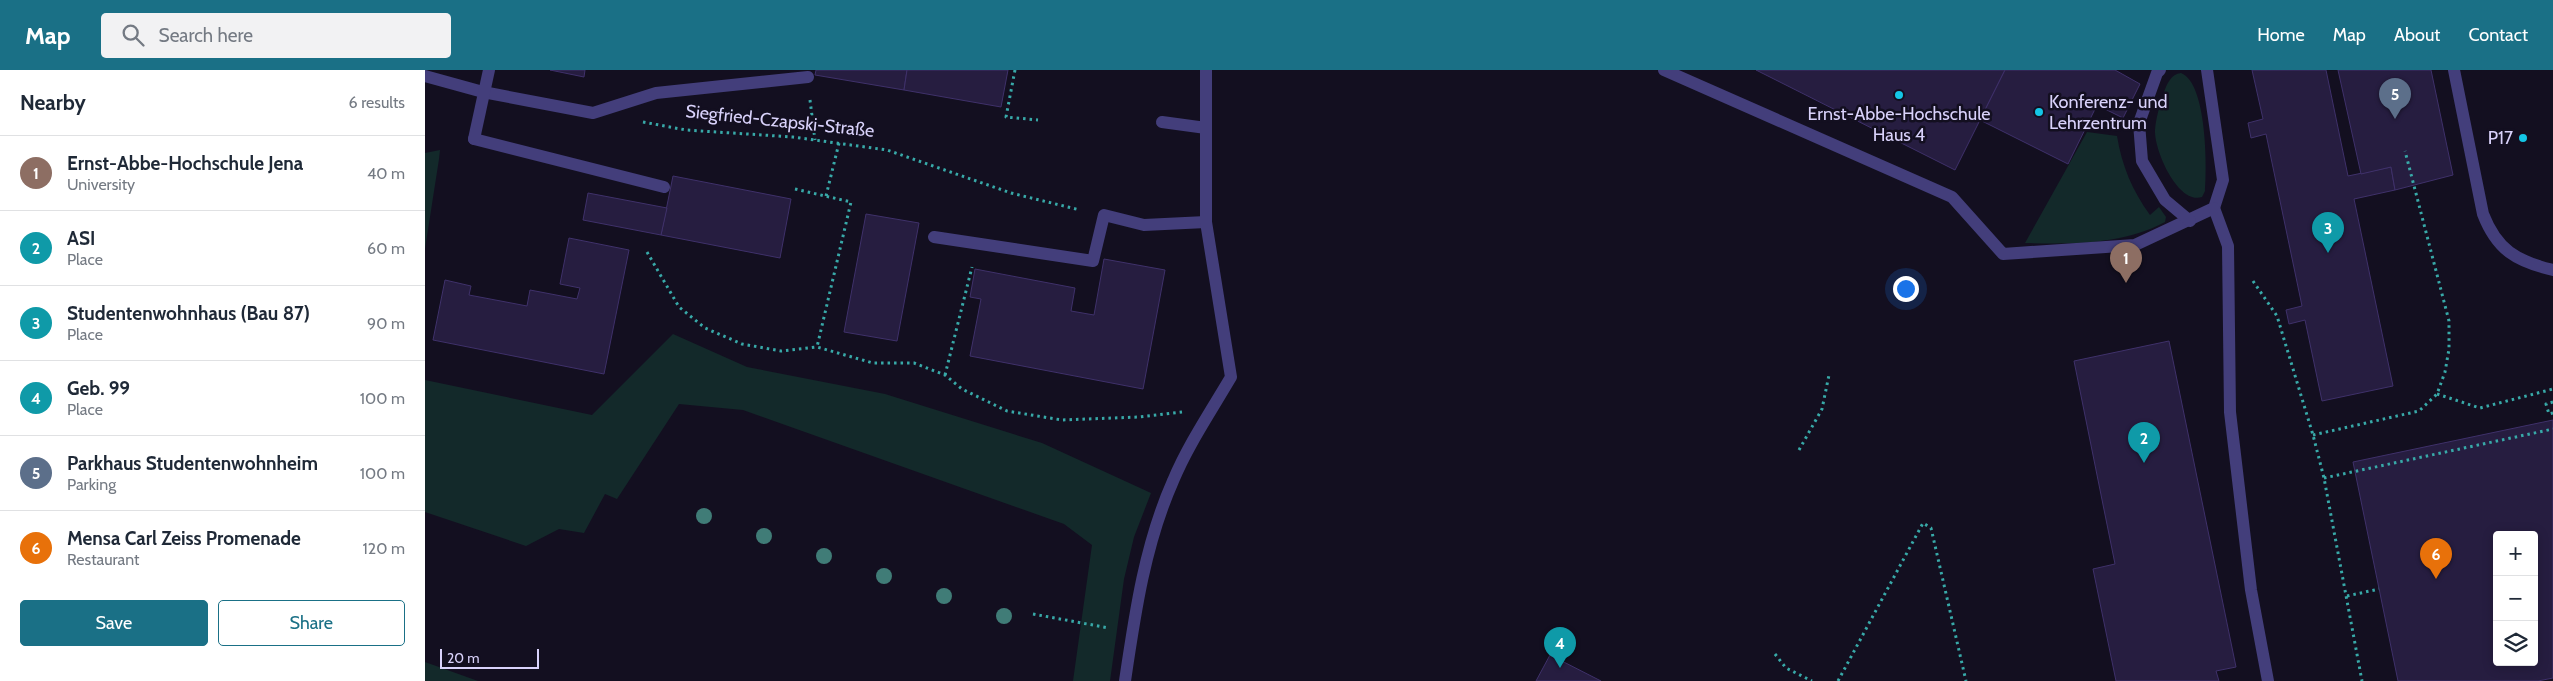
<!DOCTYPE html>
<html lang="en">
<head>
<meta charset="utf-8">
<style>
  body { margin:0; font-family:Cabin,sans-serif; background:#f2f2f3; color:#1f2937 }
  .controls { position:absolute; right:15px; bottom:15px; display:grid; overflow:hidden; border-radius:5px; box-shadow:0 2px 12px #0003 }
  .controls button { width:45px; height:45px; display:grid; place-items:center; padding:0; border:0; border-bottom:1px solid #e0e1e3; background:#fff; color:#1f2937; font:25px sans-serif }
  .scale { position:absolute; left:15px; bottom:12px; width:99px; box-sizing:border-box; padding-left:5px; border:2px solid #d9d2fb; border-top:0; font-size:14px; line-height:18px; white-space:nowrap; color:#d9d2fb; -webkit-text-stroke:4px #130f20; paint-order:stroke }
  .you { position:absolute; left:1480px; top:218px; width:18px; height:18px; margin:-12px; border:4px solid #fff; border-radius:50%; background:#1a73e8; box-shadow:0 0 0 8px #1a73e833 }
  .badge { display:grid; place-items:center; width:32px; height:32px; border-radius:50%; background:#1a7086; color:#fff; font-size:16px; font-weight:700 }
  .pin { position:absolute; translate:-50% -41px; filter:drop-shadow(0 1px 2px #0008) }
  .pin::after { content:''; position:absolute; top:26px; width:18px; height:15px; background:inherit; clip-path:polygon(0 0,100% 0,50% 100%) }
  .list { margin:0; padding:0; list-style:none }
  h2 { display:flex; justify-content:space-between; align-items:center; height:65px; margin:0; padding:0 20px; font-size:21px }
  h2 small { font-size:16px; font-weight:400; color:#747a83 }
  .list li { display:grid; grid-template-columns:32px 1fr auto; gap:15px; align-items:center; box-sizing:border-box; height:75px; padding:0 20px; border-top:1px solid #e0e1e3 }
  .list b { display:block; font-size:19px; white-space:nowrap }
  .list p { margin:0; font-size:16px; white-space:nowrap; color:#747a83 }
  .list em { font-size:16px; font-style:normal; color:#747a83 }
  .actions { display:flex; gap:10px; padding:15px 20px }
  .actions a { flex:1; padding:11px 0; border:1px solid #1a7086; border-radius:5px; text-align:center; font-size:18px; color:#1a7086 }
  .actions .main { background:#1a7086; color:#fff }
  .icon { flex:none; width:28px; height:28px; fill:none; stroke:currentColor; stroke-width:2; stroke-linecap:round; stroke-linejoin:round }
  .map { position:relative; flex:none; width:2128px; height:611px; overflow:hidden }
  header { display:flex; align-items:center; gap:30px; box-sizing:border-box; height:70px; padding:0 25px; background:#1a7086; color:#fff }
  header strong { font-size:24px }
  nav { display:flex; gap:28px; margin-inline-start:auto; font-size:18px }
  .search { width:350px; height:45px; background:#f2f2f3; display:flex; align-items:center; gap:12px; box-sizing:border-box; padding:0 18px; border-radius:5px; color:#747a83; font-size:19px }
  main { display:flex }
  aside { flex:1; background:#fff }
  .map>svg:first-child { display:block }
  .green { fill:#13292a }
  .building { fill:#261d40; stroke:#3f316a; fill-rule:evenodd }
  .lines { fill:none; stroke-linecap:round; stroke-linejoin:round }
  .path { stroke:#38a9a8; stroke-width:3; stroke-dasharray:2.5 4; stroke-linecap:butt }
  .lane { stroke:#433e7b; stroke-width:12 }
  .street { stroke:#433e7b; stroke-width:12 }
  .tree { fill:#407c77 }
  .poi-dot { fill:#14c6e6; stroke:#130f20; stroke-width:2 }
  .labels { text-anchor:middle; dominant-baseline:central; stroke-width:5; stroke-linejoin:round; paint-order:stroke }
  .poi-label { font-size:18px; fill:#d9d2fb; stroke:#130f20; text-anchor:start }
  .street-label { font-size:18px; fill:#d9d2fb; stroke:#130f20 }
</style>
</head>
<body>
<header>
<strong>Map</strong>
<div class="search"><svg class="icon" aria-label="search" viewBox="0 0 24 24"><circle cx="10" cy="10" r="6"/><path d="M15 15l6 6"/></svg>Search here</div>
<nav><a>Home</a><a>Map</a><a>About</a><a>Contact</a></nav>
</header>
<main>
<aside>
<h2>Nearby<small>6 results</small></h2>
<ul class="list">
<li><span class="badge" style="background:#8d6e63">1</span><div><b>Ernst-Abbe-Hochschule Jena</b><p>University</p></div><em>40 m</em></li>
<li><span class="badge" style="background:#0f9aa8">2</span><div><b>ASI</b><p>Place</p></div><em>60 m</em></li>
<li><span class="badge" style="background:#0f9aa8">3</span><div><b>Studentenwohnhaus (Bau 87)</b><p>Place</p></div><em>90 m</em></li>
<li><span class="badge" style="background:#0f9aa8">4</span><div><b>Geb. 99</b><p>Place</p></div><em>100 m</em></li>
<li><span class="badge" style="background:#5c6f8a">5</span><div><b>Parkhaus Studentenwohnheim</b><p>Parking</p></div><em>100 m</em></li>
<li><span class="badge" style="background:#e8710a">6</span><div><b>Mensa Carl Zeiss Promenade</b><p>Restaurant</p></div><em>120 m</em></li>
</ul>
<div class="actions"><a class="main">Save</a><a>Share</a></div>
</aside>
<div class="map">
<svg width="2128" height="611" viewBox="0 0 2128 611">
  <rect width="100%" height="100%" fill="#130f20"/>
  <g class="green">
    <path d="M1756,3c26,10 26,94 24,118l-3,6c-24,8 -48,-47 -47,-67 1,-13 5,-25 9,-38 3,-8 7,-18 17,-19z"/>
    <path d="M1662,62l30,4c5,30 15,54 33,79l9,-8 7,10 -1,5c-43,23 -92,22 -140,21z"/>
    <polygon points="15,80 14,89 0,179 0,83"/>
    <polygon points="248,264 322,297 460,324 617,373 726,423 709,467 699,509 685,611 648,611 667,475 639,454 318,340 254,334 192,429 180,424 159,463 134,459 101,476 0,442 0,310 167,345"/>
    <polygon points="0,592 53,611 0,611"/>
  </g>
  <g class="building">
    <polygon points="125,0 160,0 159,7"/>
    <polygon points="391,0 482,0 479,20 390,5"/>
    <polygon points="482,0 583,0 576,37 479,20"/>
    <polygon points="1331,0 1580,0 1530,100"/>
    <polygon points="1580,0 1690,0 1715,14 1698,48 1672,35 1643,94 1555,50"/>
    <polygon points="1827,0 1901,0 1923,106 1966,97 1970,120 1929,129 1968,316 1897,331 1880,250 1864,254 1861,240 1877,236 1841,64 1826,68 1823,53 1838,49"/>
    <polygon points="1913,0 2006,0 2028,105 1970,120 1966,97 1936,104"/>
    <polygon points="248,106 366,129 355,188 236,165"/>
    <polygon points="163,123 242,138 236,165 158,150"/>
    <polygon points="441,144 494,153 472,271 419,262"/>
    <polygon points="144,168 204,180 179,304 8,270 20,210 46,216 44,225 102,236 105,220 152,229 155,218 135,214"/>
    <polygon points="679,189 740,200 718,319 545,286 556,229 545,227 550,199 650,218 646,241 669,245"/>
    <polygon points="1744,271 1811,597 1791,601 1794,611 1691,611 1668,499 1690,494 1649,291"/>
    <path d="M2128,350v258l-15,3h-140l-45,-219zM2072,465h37v127h-37z"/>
    <polygon points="1125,585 1176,611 1111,611"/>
  </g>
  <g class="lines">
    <g class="path">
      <polyline points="590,0 581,47 613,50"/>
      <polyline points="385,30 390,70"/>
      <polyline points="218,52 261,60 368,67 462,80 586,123 655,140"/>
      <polyline points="370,119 426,132 392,277"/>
      <polyline points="401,126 414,73"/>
      <polyline points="222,182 254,237 280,258 317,274 356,281 392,277 448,293 489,293 520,305 537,319 582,341 637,350 714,347 757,342"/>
      <polyline points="1828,211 1852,246 1888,365 1899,408 1937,611"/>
      <polyline points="520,305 547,197"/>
      <polyline points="2012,324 2055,338 2128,319"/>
      <polyline points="2128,332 2121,334 2124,344 2128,343"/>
      <polyline points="1888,365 1994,341 2012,324 2020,302 2024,279 2024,251 1980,81"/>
      <polyline points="1374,380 1397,339 1404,305"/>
      <polyline points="1899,408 2128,359"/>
      <polyline points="1922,526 1954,519"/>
      <polyline points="608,544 684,558"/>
      <polyline points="1350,584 1361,598 1387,611"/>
      <polyline points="1413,611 1498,453 1506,458 1541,611"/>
    </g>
    <g class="lane">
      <polyline points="1239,0 1527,127 1578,184 1710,175 1789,138 1798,110 1782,0"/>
      <polyline points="1735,0 1732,3 1714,53 1717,91 1740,130 1765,151"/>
      <polyline points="58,22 168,43 231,23 383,7"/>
      <polyline points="737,52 781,58"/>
      <polyline points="49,69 239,117"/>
      <polyline points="1789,138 1803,176 1805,342 1826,520 1843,611"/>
      <polyline points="509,167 668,191 679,145 719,155 781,152"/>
    </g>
    <g class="street">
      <path d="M2029,0l29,144c14,36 33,47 70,56"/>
      <polyline points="0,6 58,22"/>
      <polyline points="49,69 64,0"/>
      <path d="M700,611c10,-68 20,-137 48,-200 15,-36 38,-70 58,-104l-25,-155v-152"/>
    </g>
  </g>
  <g class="tree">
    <circle cx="279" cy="446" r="8"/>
    <circle cx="339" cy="466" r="8"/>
    <circle cx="399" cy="486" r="8"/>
    <circle cx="459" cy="506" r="8"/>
    <circle cx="519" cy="526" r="8"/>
    <circle cx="579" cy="546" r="8"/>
  </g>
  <g class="poi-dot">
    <circle cx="1474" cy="25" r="5"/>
    <circle cx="1614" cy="42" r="5"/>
    <circle cx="2098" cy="68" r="5"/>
  </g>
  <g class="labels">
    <g class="poi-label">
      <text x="1624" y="32">Konferenz- und<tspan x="1624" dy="21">Lehrzentrum</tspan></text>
      <text x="1474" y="44" text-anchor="middle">Ernst-Abbe-Hochschule<tspan x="1474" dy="21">Haus 4</tspan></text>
      <text x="2088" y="68" text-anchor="end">P17</text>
    </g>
    <g class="street-label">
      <text transform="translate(355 51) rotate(6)">Siegfried-Czapski-Straße</text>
    </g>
  </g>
</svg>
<div class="controls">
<button>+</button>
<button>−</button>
<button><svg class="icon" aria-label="layers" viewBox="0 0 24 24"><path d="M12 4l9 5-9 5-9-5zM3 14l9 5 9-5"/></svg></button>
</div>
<div class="scale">20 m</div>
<div class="you"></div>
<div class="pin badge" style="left:1701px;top:213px;background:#8d6e63">1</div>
<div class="pin badge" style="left:1719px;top:393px;background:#0f9aa8">2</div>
<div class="pin badge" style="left:1903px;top:183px;background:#0f9aa8">3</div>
<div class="pin badge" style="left:1135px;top:598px;background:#0f9aa8">4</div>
<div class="pin badge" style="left:1970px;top:49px;background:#5c6f8a">5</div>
<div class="pin badge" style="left:2011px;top:509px;background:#e8710a">6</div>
</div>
</main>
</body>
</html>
